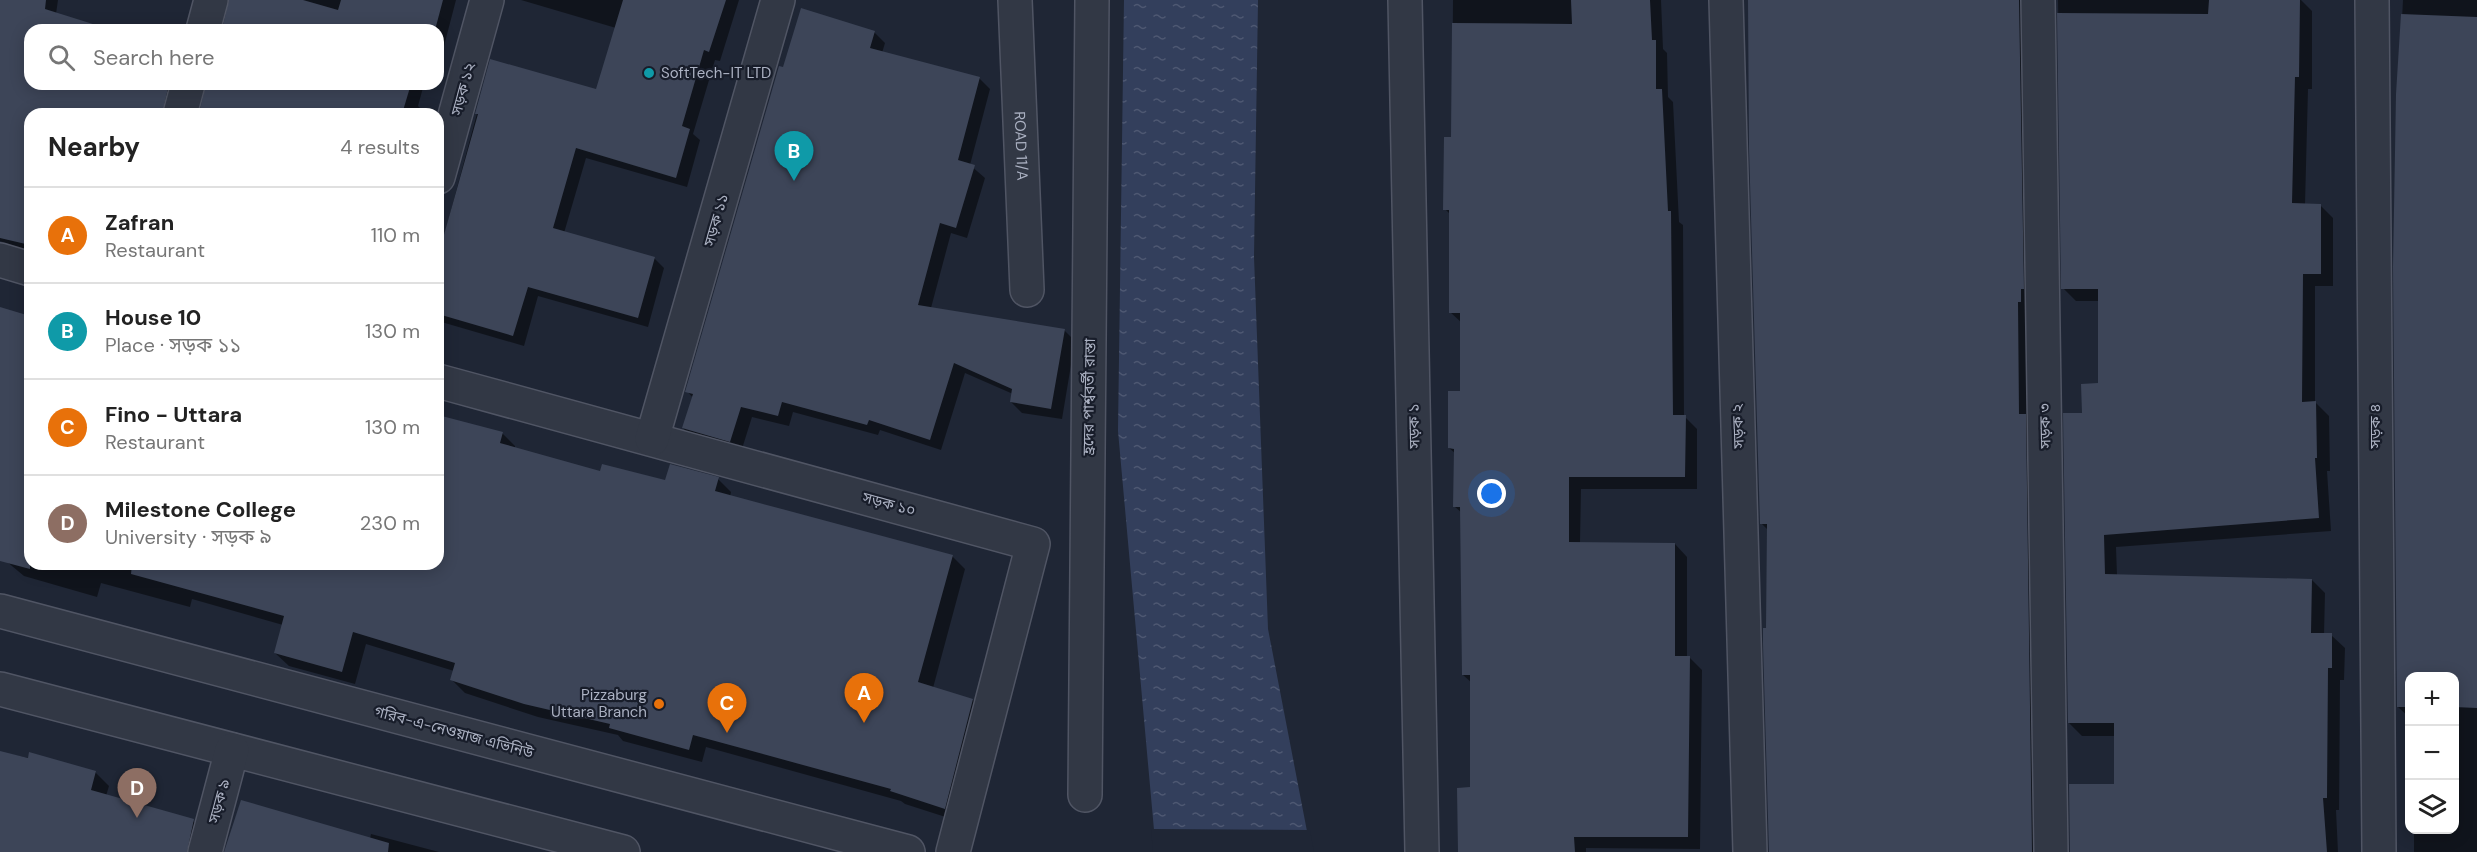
<!DOCTYPE html>
<html lang="en">
<head>
<meta charset="utf-8">
<style>
  body { margin:0; font-family:"DM Sans","Noto Sans Bengali",sans-serif; background:#f6f6f6; color:#222 }
  .controls { position:absolute; right:18px; bottom:18px; display:grid; overflow:hidden; border-radius:12px; box-shadow:0 3px 15px #0003 }
  .controls button { width:54px; height:54px; display:grid; place-items:center; padding:0; border:0; border-bottom:2px solid #e0e0e0; background:#fff; color:#222; font:30px sans-serif }
  .you { position:absolute; left:1492px; top:494px; width:21px; height:21px; margin:-15px; border:4px solid #fff; border-radius:50%; background:#1a73e8; box-shadow:0 0 0 9px #1a73e833 }
  .badge { display:grid; place-items:center; width:39px; height:39px; border-radius:50%; background:#2563eb; color:#fff; font-size:20px; font-weight:700 }
  .pin { position:absolute; translate:-50% -50px; filter:drop-shadow(0 2px 3px #0008) }
  .pin::after { content:''; position:absolute; top:32px; width:21px; height:18px; background:inherit; clip-path:polygon(0 0,100% 0,50% 100%) }
  .list { margin:0; padding:0; list-style:none }
  h2 { display:flex; justify-content:space-between; align-items:center; height:78px; margin:0; padding:0 24px; font-size:26px }
  h2 small { font-size:20px; font-weight:400; color:#767676 }
  .list li { display:grid; grid-template-columns:39px 1fr auto; gap:18px; align-items:center; box-sizing:border-box; height:96px; padding:0 24px; border-top:2px solid #e0e0e0 }
  .list b { display:block; font-size:22px; white-space:nowrap }
  .list p { margin:0; font-size:20px; white-space:nowrap; color:#767676 }
  .list em { font-size:20px; font-style:normal; color:#767676 }
  .icon { flex:none; width:33px; height:33px; fill:none; stroke:currentColor; stroke-width:2; stroke-linecap:round; stroke-linejoin:round }
  .map { position:relative; flex:none; width:2477px; height:852px; overflow:hidden }
  .search { position:absolute; background:#fff; box-shadow:0 3px 15px #0003; left:24px; top:24px; width:420px; height:66px; display:flex; align-items:center; gap:15px; box-sizing:border-box; padding:0 21px; border-radius:18px; color:#767676; font-size:22px }
  .panel { position:absolute; background:#fff; box-shadow:0 3px 15px #0003; left:24px; top:108px; width:420px; height:462px; border-radius:18px }
  .map>svg:first-child { display:block }
  .water { fill:url(#water-ripples) }
  .pier { fill:#1f2635 }
  .shadow { fill:#0007 }
  .building { fill:#3d4558 }
  .lines { fill:none; stroke-linecap:round; stroke-linejoin:round }
  .minor-casing { stroke:#505564; stroke-width:36 }
  .minor { stroke:#323845; stroke-width:33 }
  .culture-dot { fill:#0f9aa8; stroke:#181d2a; stroke-width:2 }
  .food-dot { fill:#e8710a; stroke:#181d2a; stroke-width:2 }
  .labels { text-anchor:middle; dominant-baseline:central; stroke-width:4.5; stroke-linejoin:round; paint-order:stroke }
  .poi-label { font-size:15px; fill:#acb2c3; stroke:#181d2a; text-anchor:start }
  .street-label { font-size:15px; fill:#acb2c3; stroke:#181d2a }
</style>
</head>
<body>
<div class="map">
<svg width="2477" height="852" viewBox="0 0 2477 852">
  <defs>
    <pattern id="water-ripples" width="26" height="14" patternUnits="userSpaceOnUse" patternTransform="scale(1.5)"><rect width="26" height="14" fill="#333f5c"/><path d="M2 4q2-2 4 0t4 0M15 11q2-2 4 0t4 0" fill="none" stroke="#4e5872"/></pattern>
  </defs>
  <rect width="100%" height="100%" fill="#1f2635"/>
  <polygon class="water" points="1124,0 1258,0 1254,257 1268,629 1311,852 1156,852 1118,431"/>
  <polygon class="pier" points="1151,829 1310,830 1314,852 1153,852"/>
  <g class="shadow">
    <polygon points="0,0 58,0 56,14 107,30 30,30 30,84 183,84 173,114 30,114 30,252 0,241"/>
    <polygon points="231,0 456,0 444,46 438,45 438,30 224,30"/>
    <polygon points="521,0 739,0 720,61 715,60 693,134 700,140 687,187 586,158 564,233 654,258 664,268 648,327 538,296 524,346 438,321 438,259 491,61 597,91 616,28"/>
    <polygon points="1453,0 1661,0 1663,49 1667,53 1668,97 1673,102 1679,222 1683,225 1684,416 1697,429 1697,489 1581,489 1580,543 1675,544 1687,557 1687,658 1690,658 1702,670 1700,849 1586,848 1586,852 1459,852 1471,789 1472,683 1463,675 1462,513 1455,507 1456,454 1449,448 1461,392 1462,323 1450,312 1451,215 1445,209 1452,139"/>
    <polygon points="1749,0 2038,0 2045,852 1770,852 1768,530 1761,523"/>
    <polygon points="2058,0 2301,0 2312,11 2312,89 2308,89 2305,205 2320,205 2333,218 2333,286 2315,286 2315,402 2329,416 2330,471 2327,471 2331,531 2116,547 2117,575 2312,580 2325,593 2324,635 2331,635 2345,648 2344,680 2340,680 2339,810 2336,810 2338,852 2071,852 2115,786 2115,736 2082,736 2069,723 2084,414 2100,385 2099,301 2076,301 2063,288"/>
    <polygon points="2403,0 2477,0 2477,852 2414,852 2414,830 2454,830 2454,676 2410,676 2410,718 2398,707 2398,94"/>
    <polygon points="874,32 885,43 882,53 979,78 990,89 970,165 985,178 967,238 951,233 931,308 1064,330 1075,341 1062,419 1022,413 1011,402 1013,394 965,373 941,450 880,430 878,435 793,412 789,426 752,417 741,452 694,439 683,428 693,398 687,391 784,69"/>
    <polygon points="208,84 424,84 418,106 426,114 201,114"/>
    <polygon points="0,309 30,318 30,564 438,564 438,424 502,433 515,446 515,448 601,473 666,482 718,479 731,492 730,497 952,556 965,569 933,688 973,700 986,713 958,821 905,804 901,801 706,747 702,762 623,741 618,735 538,717 465,693 452,680 454,671 366,644 355,684 289,666 275,653 283,625 192,599 190,607 101,583 97,597 24,576 0,556"/>
    <polygon points="0,752 95,772 109,786 106,796 193,821 207,834 202,852 0,852"/>
    <polygon points="371,834 439,852 226,852 370,839"/>
  </g>
  <g class="building">
    <polygon points="0,0 46,0 45,9 112,30 30,30 30,84 169,84 162,114 30,114 30,245 0,238"/>
    <polygon points="229,0 303,0 338,10 341,0 443,0 435,30 222,30"/>
    <polygon points="623,0 726,0 709,52 704,50 682,126 690,129 676,178 576,148 553,228 655,257 638,318 528,287 513,336 438,314 438,256 478,114 475,114 490,59 596,89"/>
    <polygon points="1571,0 1650,0 1652,40 1656,40 1656,89 1662,89 1668,211 1671,211 1673,415 1686,415 1685,477 1569,477 1569,542 1675,543 1675,656 1690,656 1688,837 1574,837 1575,852 1458,852 1457,788 1470,787 1470,675 1462,675 1460,507 1453,507 1454,449 1448,448 1448,391 1460,391 1460,313 1449,313 1449,210 1443,210 1444,137 1451,137 1452,23 1572,24"/>
    <polygon points="1748,0 2019,0 2024,289 2021,289 2021,302 2018,302 2019,414 2026,414 2032,852 1769,852 1763,644 1763,628 1766,628 1767,524 1760,524 1749,148"/>
    <polygon points="2209,0 2300,0 2299,77 2295,77 2292,203 2321,204 2321,274 2303,274 2302,402 2316,401 2317,458 2315,458 2319,518 2104,535 2105,574 2312,579 2311,633 2332,633 2332,668 2328,668 2327,798 2323,798 2327,852 2070,852 2069,784 2114,784 2114,723 2068,723 2063,413 2082,413 2081,384 2098,383 2098,289 2061,289 2057,13 2208,14"/>
    <polygon points="801,8 875,31 870,48 980,77 958,160 975,165 956,228 940,223 918,305 1065,329 1051,409 1010,402 1012,389 954,363 930,440 869,420 867,425 782,402 778,416 741,407 730,442 682,428 693,394 685,392 779,66 783,67"/>
    <polygon points="2401,14 2477,17 2477,708 2454,707 2454,676 2409,676 2409,707 2397,707 2393,267 2396,94"/>
    <polygon points="206,84 411,84 402,114 199,114"/>
    <polygon points="0,307 30,316 30,569 0,561"/>
    <polygon points="438,415 503,432 500,443 600,471 602,464 665,480 670,464 719,477 715,491 953,555 918,682 973,699 945,809 890,791 891,789 693,735 689,750 609,728 610,724 524,704 450,680 455,663 353,632 342,672 274,653 284,616 131,574 132,564 438,564"/>
    <polygon points="0,751 28,758 29,752 96,771 91,790 194,819 187,852 0,852"/>
    <polygon points="241,800 389,843 388,852 224,852"/>
  </g>
  <g class="lines">
    <g class="minor-casing">
      <g id="minor">
        <path id="s1" d="M1015,0l12,290"/>
        <polyline points="1405,0 1422,852"/>
        <polyline points="1726,0 1750,852"/>
        <polyline points="2038,0 2051,852"/>
        <polyline points="2372,0 2379,852"/>
        <polyline points="203,30 211,0"/>
        <polyline points="180,114 188,84"/>
        <polyline points="438,177 487,0"/>
        <polyline points="0,260 30,269"/>
        <polyline points="438,381 1033,544 953,852"/>
        <polyline points="652,439 778,0"/>
        <polyline points="0,611 908,852"/>
        <polyline points="0,689 623,852"/>
        <polyline points="1085,795 1092,0"/>
        <polyline points="205,852 232,750"/>
      </g>
    </g>
    <use href="#minor" class="minor"/>
  </g>
  <circle class="culture-dot" cx="649" cy="73" r="6"/>
  <circle class="food-dot" cx="659" cy="704" r="6"/>
  <g class="labels">
    <g class="poi-label">
      <text x="661" y="73">SoftTech-IT LTD</text>
      <text x="647" y="695" text-anchor="end">Pizzaburg<tspan x="647" dy="17">Uttara Branch</tspan></text>
    </g>
    <g class="street-label">
      <text transform="translate(463 89) rotate(-75)">সড়ক ১২</text>
      <text stroke="none"><textPath href="#s1" startOffset="146">ROAD 11/A</textPath></text>
      <text transform="translate(716 220) rotate(-74)">সড়ক ১১</text>
      <text transform="translate(1089 397) rotate(-89)">হ্রদের পার্শ্ববর্তী রাস্তা</text>
      <text transform="translate(1414 426) rotate(-91)">সড়ক ১</text>
      <text transform="translate(1738 426) rotate(-92)">সড়ক ২</text>
      <text transform="translate(2045 426) rotate(-91)">সড়ক ৩</text>
      <text transform="translate(2375 426) rotate(-90)">সড়ক ৪</text>
      <text transform="translate(889 504) rotate(15)">সড়ক ১০</text>
      <text transform="translate(454 732) rotate(15)">গরিব-এ-নেওয়াজ এভিনিউ</text>
      <text transform="translate(219 801) rotate(-75)">সড়ক ৯</text>
    </g>
  </g>
</svg>
<div class="controls">
<button>+</button>
<button>−</button>
<button><svg class="icon" aria-label="layers" viewBox="0 0 24 24"><path d="M12 4l9 5-9 5-9-5zM3 14l9 5 9-5"/></svg></button>
</div>
<div class="you"></div>
<div class="pin badge" style="left:864px;top:723px;background:#e8710a">A</div>
<div class="pin badge" style="left:794px;top:181px;background:#0f9aa8">B</div>
<div class="pin badge" style="left:727px;top:733px;background:#e8710a">C</div>
<div class="pin badge" style="left:137px;top:818px;background:#8d6e63">D</div>
<div class="search"><svg class="icon" aria-label="search" viewBox="0 0 24 24"><circle cx="10" cy="10" r="6"/><path d="M15 15l6 6"/></svg>Search here</div>
<section class="panel">
<h2>Nearby<small>4 results</small></h2>
<ul class="list">
<li><span class="badge" style="background:#e8710a">A</span><div><b>Zafran</b><p>Restaurant</p></div><em>110 m</em></li>
<li><span class="badge" style="background:#0f9aa8">B</span><div><b>House 10</b><p>Place · সড়ক ১১</p></div><em>130 m</em></li>
<li><span class="badge" style="background:#e8710a">C</span><div><b>Fino - Uttara</b><p>Restaurant</p></div><em>130 m</em></li>
<li><span class="badge" style="background:#8d6e63">D</span><div><b>Milestone College</b><p>University · সড়ক ৯</p></div><em>230 m</em></li>
</ul>
</section>
</div>
</body>
</html>
